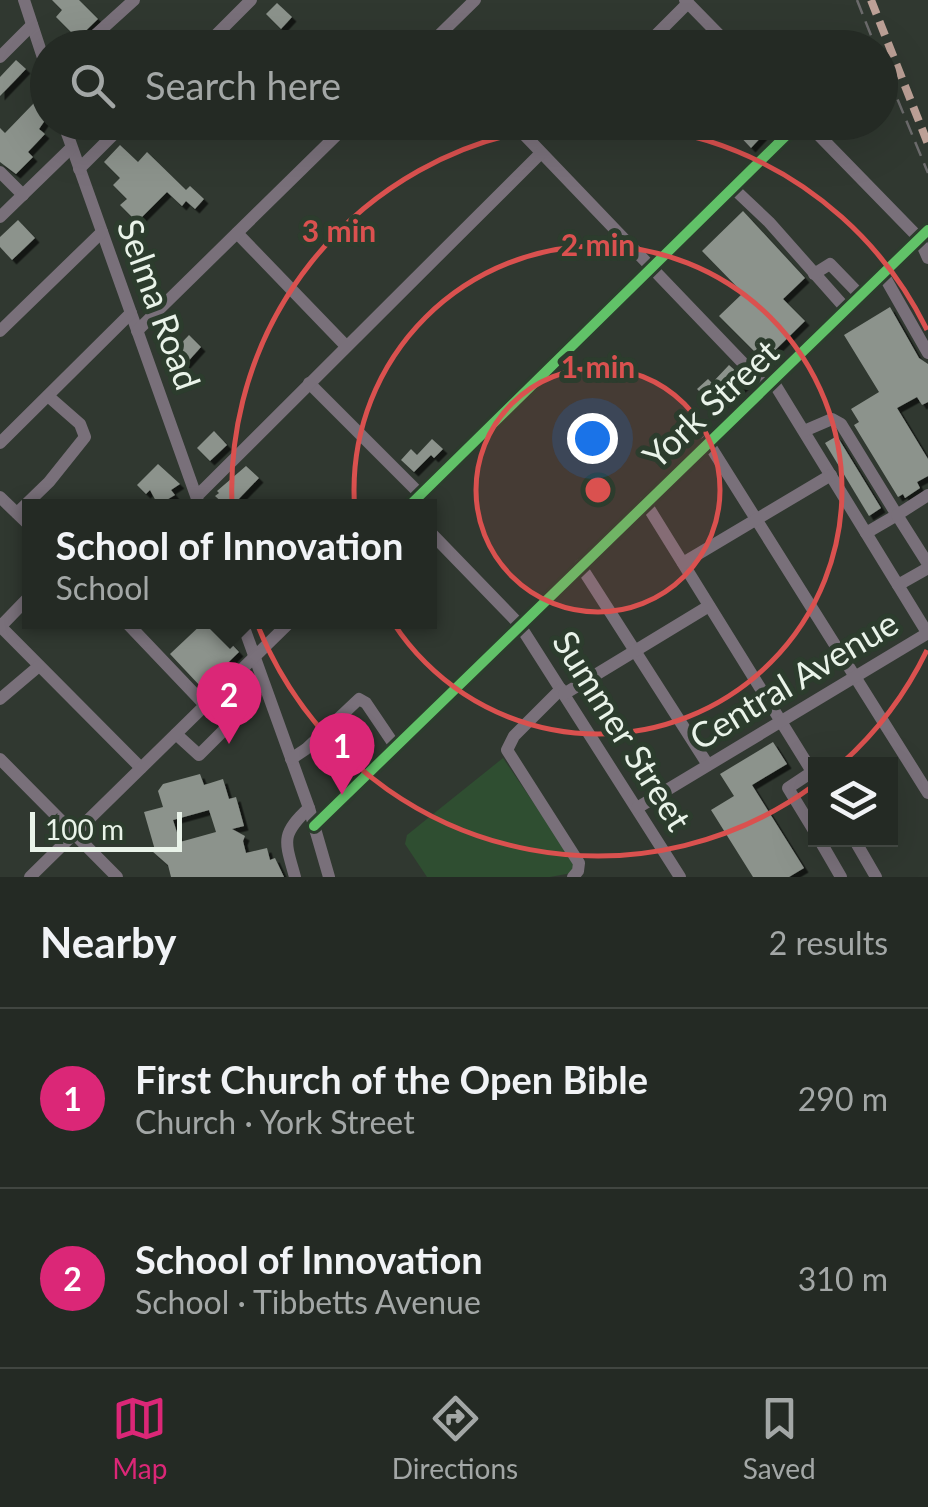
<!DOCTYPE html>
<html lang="en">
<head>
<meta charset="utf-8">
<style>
  body { margin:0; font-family:Lato,sans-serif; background:#2c322c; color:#f1f3f6 }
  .controls { position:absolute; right:30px; bottom:30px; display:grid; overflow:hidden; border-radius:0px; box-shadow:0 10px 40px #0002 }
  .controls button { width:90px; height:90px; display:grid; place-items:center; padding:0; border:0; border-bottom:2px solid #414641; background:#242a24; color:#f1f3f6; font:50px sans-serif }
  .scale { position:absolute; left:30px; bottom:25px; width:152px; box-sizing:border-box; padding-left:10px; border:5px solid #e9f3e9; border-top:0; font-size:28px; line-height:35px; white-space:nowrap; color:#e9f3e9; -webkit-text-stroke:8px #2c3c2d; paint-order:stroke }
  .you { position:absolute; left:592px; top:438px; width:35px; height:35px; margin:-25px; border:8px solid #fff; border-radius:50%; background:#1a73e8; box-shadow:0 0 0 15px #1a73e833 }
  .badge { display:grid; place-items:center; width:65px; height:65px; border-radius:50%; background:#db2777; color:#fff; font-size:32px; font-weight:700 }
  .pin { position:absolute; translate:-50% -82px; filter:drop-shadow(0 2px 5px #0008) }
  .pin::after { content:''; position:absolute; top:52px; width:35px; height:30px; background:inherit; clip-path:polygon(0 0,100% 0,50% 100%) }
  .popup { position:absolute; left:22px; top:499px; width:415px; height:130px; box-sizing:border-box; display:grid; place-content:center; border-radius:0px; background:#242a24; filter:drop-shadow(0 2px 8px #0005); font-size:32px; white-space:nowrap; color:#a3a7a6 }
  .popup b { font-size:38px; color:#f1f3f6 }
  .popup::after { content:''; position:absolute; left:50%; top:100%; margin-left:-20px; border:20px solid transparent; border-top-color:#242a24 }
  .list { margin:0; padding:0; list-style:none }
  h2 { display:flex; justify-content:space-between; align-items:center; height:130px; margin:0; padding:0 40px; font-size:42px }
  h2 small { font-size:32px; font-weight:400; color:#a3a7a6 }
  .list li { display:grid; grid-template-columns:65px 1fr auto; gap:30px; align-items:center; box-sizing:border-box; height:180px; padding:0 40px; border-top:2px solid #414641 }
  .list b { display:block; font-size:38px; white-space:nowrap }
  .list p { margin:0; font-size:32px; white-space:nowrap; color:#a3a7a6 }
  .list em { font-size:32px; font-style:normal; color:#a3a7a6 }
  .icon { flex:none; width:55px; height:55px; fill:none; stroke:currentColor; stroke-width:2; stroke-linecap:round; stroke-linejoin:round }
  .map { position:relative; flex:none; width:928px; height:877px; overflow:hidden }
  .search { position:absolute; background:#242a24; box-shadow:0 10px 40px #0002; left:30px; right:30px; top:30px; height:110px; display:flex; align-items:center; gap:25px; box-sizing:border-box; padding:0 35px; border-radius:55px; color:#a3a7a6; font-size:38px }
  .sheet { height:490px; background:#242a24 }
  nav { display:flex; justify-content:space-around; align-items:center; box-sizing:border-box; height:140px; border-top:2px solid #414641; background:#242a24; font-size:28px; color:#a3a7a6 }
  nav a { display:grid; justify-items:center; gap:5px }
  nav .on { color:#db2777 }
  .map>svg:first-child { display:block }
  .green { fill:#2f4e31 }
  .building { fill:#8c938c; fill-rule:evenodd; filter:url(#shadow) }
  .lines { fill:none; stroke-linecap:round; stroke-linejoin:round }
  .minor { stroke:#79707a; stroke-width:12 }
  .rail { stroke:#6c6b6c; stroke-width:2.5; stroke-dasharray:15 8; stroke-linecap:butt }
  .quiet { stroke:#bda197; stroke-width:8; stroke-dasharray:15 8; stroke-linecap:butt }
  .cycleway-casing { stroke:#2c3c2d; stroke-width:16 }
  .cycleway { stroke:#61c268; stroke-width:10 }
  .ring { fill:none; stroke:#da514f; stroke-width:5 }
  .labels { text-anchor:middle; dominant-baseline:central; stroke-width:10; stroke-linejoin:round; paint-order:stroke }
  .street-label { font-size:35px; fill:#e9f3e9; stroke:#2c3c2d }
  .centre { fill:#da514f; stroke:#2c3c2d; stroke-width:5 }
  .ring-label { font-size:30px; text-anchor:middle; font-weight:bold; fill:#da514f; stroke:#2c3c2d; stroke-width:10; stroke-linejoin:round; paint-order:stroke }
</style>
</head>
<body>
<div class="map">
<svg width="928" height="877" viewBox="0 0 928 877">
  <defs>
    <filter id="shadow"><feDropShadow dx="4.5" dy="4.5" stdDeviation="0" flood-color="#0009"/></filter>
  </defs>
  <rect width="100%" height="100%" fill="#303830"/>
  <polygon class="green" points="503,758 576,865 572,873 550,877 427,877 405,844 407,835"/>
  <g class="building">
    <polygon points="52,0 79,0 98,19 73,43 68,38 72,33 56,17 62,10"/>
    <polygon points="277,3 292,17 281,29 266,14"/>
    <polygon points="16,60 26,69 0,96 0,77"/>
    <polygon points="34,103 48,116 39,129 45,134 28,152 33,157 16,174 0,162 0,128 5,133"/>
    <polygon points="743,122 752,122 764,134 751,148 735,131"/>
    <polygon points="120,145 138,162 147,152 186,190 190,186 204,199 195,209 186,201 182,206 167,192 137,222 120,205 127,199 113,185 120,178 104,162"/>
    <polygon points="743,211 805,278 783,299 805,321 764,361 719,316 743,293 702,251"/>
    <polygon points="18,220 35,238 12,260 0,247 0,237"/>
    <polygon points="890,307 919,358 928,364 928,402 922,405 917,397 897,408 928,459 928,476 917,482 920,488 905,498 903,494 898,497 854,425 859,422 851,409 879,392 844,335"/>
    <polygon points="189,335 201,347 184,366 171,354"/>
    <polygon points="729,365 748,382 717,409 697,389 708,379 712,383"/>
    <polygon points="214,431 227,445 210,461 197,448"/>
    <polygon points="837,436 881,508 869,516 825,443"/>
    <polygon points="432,439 443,449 434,458 431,455 414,472 401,460 411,449 417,455"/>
    <polygon points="158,464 180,484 171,490 175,495 158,505 150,490 146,494 137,485"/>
    <polygon points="246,466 259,478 232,506 226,506 215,496 219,493 217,491"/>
    <polygon points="204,622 219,622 226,628 221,633 239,652 202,688 170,654"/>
    <polygon points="773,742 787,764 752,785 804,868 789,877 753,877 711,810 734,796 720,774"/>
    <path d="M200,774l4,11 19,-6 6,20 7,-2 8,29 -12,3 13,7 -2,5 3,12 21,-5 3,12 5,-2 9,19h-113l-3,-12 -16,-14 3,-1 -11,-38 19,-5 -5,-16 5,-7zM209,810l7,22 -36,10 -7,-22z"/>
  </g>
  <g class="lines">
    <g class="minor">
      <polyline points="24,0 48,73"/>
      <polyline points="685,0 732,48"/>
      <polyline points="645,46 688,3"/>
      <polyline points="81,48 134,0"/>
      <polyline points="203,48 251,0"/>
      <polyline points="426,48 475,0"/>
      <polyline points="0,57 32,25"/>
      <polyline points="63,122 200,507"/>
      <polyline points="512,122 765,386"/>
      <polyline points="806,122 919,238 928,258"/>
      <polyline points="79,169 126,122"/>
      <polyline points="0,172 23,195"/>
      <polyline points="733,188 769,222 847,310"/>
      <polyline points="0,217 71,148"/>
      <polyline points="237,233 346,346"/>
      <polyline points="814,274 830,264 861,296"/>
      <polyline points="883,274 928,353"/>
      <polyline points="0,331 102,232"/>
      <polyline points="137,331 350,122"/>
      <polyline points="309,383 420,494"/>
      <polyline points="774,383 928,634"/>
      <polyline points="804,431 832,419 841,424 897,515 866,533"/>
      <polyline points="707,441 928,793"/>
      <polyline points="0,443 131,313"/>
      <polyline points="928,495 897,515 928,564"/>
      <polyline points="197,496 541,153"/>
      <polyline points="0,497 29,525"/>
      <polyline points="645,502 816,778"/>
      <polyline points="408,507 800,122"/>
      <polyline points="17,513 49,482 85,437 80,424 48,396"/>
      <polyline points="429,531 519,624 680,877"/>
      <polyline points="683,563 831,475"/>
      <polyline points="580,565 708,765"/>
      <polyline points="898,585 928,568"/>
      <polyline points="126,622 205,705"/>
      <polyline points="242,622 309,808 329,877"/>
      <polyline points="0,626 141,768"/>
      <polyline points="0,627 29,597"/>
      <polyline points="561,689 514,736 507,750 579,863 578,871 573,877"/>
      <polyline points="564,694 709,606"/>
      <polyline points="0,699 39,666"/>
      <polyline points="176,734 199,755 227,727"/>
      <polyline points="0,759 117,877"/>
      <polyline points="291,759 306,749 359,699 366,703 395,746"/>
      <polyline points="812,772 788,788 816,834"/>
      <polyline points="637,808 928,633"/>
      <polyline points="314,826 928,230"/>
      <polyline points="819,839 841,877"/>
      <polyline points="854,839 876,877"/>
      <polyline points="30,877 290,622"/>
      <path d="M295,877c-10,-36 -15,-42 14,-69"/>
    </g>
    <g class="rail">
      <polyline points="857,0 876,48"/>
      <polyline points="880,57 928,173"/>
    </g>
    <polyline class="quiet" points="871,0 928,144"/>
    <g class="cycleway-casing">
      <g id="cycleway">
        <polyline points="408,507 800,122"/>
        <polyline points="314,826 928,230"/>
      </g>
    </g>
    <use href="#cycleway" class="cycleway"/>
  </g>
  <circle cx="598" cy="490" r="122" fill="#da514f" fill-opacity=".12"/>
  <g class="ring">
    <circle cx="598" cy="490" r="122"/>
    <circle cx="598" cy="490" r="244"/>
    <path d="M927 650A366 366 0 0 1 841 764M813 786A366 366 0 1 1 927 330"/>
  </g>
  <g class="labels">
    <g class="street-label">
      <text transform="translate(160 304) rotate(70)">Selma Road</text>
      <text transform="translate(710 403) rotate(-43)">York Street</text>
      <text transform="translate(793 679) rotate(-31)">Central Avenue</text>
      <text transform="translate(623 730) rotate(58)">Summer Street</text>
    </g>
  </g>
  <circle cx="598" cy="490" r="15" class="centre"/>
  <g class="ring-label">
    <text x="339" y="242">3 min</text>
    <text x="598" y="256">2 min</text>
    <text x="598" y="378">1 min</text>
  </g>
</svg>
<div class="controls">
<button><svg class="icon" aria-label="layers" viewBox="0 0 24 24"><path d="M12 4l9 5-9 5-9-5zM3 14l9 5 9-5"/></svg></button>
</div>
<div class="scale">100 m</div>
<div class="you"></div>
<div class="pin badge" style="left:342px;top:795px">1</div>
<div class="pin badge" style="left:229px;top:744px">2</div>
<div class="popup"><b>School of Innovation</b>School</div>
<div class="search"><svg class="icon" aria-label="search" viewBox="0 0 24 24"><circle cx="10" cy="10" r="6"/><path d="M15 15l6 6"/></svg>Search here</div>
</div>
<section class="sheet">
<h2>Nearby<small>2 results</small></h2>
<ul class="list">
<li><span class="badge">1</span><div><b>First Church of the Open Bible</b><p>Church · York Street</p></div><em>290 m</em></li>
<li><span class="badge">2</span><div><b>School of Innovation</b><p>School · Tibbetts Avenue</p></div><em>310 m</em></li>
</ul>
</section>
<nav>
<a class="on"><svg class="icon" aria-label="map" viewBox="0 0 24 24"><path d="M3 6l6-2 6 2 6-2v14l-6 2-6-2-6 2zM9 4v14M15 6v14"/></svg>Map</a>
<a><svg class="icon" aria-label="directions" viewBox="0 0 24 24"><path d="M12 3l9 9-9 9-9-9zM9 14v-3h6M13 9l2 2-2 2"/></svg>Directions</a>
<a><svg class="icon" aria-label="saved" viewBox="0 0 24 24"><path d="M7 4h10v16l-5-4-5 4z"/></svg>Saved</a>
</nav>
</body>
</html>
